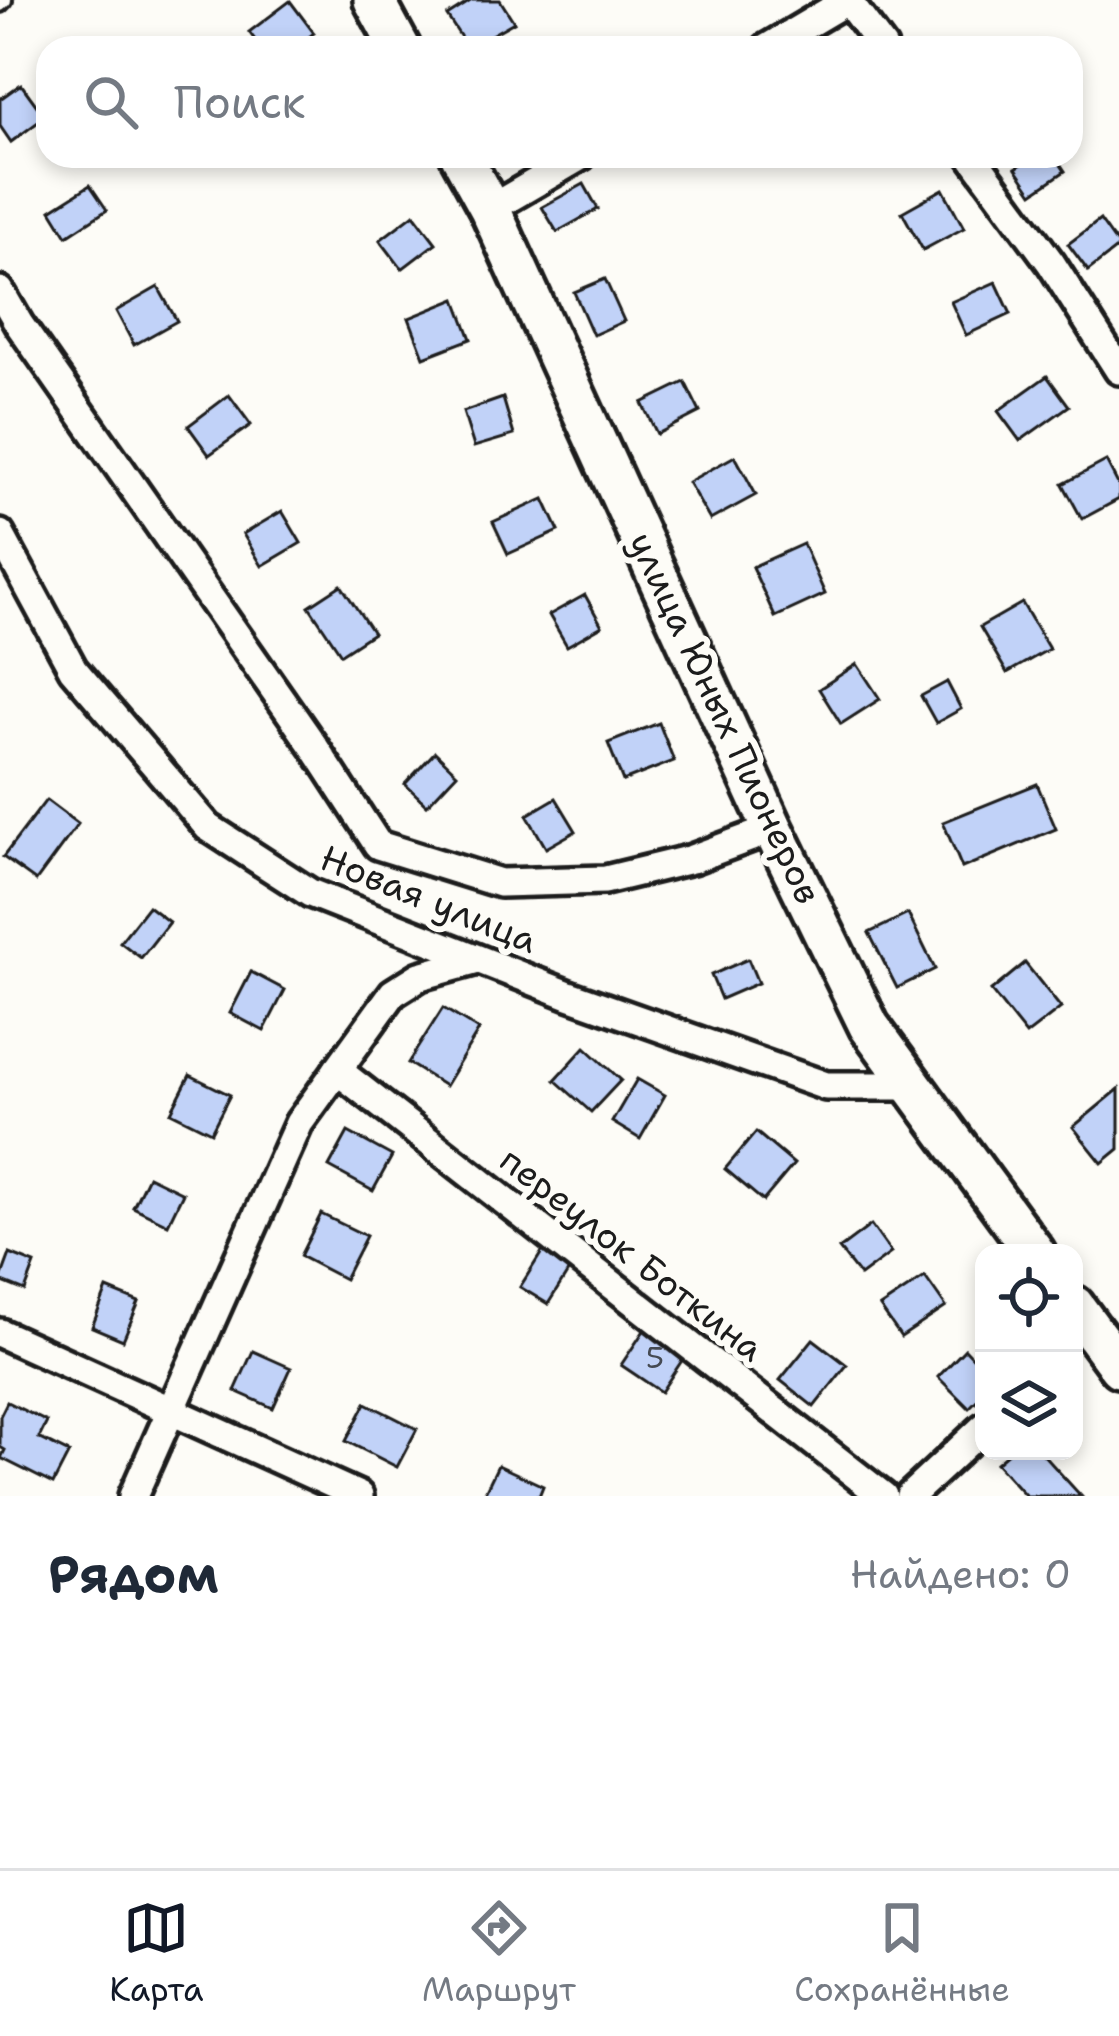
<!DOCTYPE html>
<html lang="ru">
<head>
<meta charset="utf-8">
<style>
  body { margin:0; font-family:"Shantell Sans",sans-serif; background:#f2f2f3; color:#1f2937 }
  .controls { position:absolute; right:36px; bottom:36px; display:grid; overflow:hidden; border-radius:24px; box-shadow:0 6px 18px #0003 }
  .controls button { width:108px; height:108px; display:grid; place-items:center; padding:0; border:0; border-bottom:3px solid #e0e1e3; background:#fff; color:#1f2937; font:60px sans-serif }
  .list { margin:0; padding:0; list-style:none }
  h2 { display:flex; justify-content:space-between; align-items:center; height:156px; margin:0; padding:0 48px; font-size:51px }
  h2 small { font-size:39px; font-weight:400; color:#747a83 }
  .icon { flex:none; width:66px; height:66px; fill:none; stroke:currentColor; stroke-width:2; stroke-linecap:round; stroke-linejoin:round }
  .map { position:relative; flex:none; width:1119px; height:1496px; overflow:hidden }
  .search { position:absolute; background:#fff; box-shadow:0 6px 18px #0003; left:36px; right:36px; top:36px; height:132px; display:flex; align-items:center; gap:30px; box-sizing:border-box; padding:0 42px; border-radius:36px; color:#747a83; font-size:45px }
  .sheet { height:372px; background:#fff }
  nav { display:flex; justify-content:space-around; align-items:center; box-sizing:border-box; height:168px; border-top:3px solid #e0e1e3; background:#fff; font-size:33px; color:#747a83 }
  nav a { display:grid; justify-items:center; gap:6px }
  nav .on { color:#111827 }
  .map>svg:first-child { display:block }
  .building { fill:#c1d2f8; stroke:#1c1c1c; stroke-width:3 }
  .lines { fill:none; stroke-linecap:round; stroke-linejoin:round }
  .lane-casing { stroke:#1c1c1c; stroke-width:22 }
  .street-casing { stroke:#1c1c1c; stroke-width:36 }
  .secondary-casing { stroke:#1c1c1c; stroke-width:48 }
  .lane { stroke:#fdfcf7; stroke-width:14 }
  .street { stroke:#fdfcf7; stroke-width:27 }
  .secondary { stroke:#fdfcf7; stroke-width:39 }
  .labels { text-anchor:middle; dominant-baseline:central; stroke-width:12; stroke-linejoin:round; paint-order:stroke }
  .number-label { font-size:30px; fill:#454a53 }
  .street-label { font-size:36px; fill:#1c1c1c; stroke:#fdfcf7 }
</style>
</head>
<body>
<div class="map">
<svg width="1119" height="1496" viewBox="0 0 1119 1496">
  <rect width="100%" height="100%" fill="#fdfcf7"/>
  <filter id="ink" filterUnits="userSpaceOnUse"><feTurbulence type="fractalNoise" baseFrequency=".00833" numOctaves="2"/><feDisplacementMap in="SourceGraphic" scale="24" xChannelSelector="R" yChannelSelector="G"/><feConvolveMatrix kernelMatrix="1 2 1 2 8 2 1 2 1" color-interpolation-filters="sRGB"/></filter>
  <g filter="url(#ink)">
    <g class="building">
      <polygon points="472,0 500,0 514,22 468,48 447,16"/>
      <polygon points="290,1 314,33 295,48 261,48 249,32"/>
      <polygon points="21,84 45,117 11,142 0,126 0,99"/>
      <polygon points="1034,156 1055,156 1065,171 1033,193 1016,168"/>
      <polygon points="584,184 598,209 557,232 542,207"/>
      <polygon points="90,185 107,210 67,236 51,210"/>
      <polygon points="943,189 964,228 923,250 902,212"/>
      <polygon points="414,214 436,243 402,269 380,240"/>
      <polygon points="1100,220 1119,247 1088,271 1068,244"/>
      <polygon points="605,279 624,321 593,335 574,292"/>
      <polygon points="996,282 1011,314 966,335 951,302"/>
      <polygon points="158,287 177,321 134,345 116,311"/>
      <polygon points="456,299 471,339 424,357 409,318"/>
      <polygon points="1047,376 1069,406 1020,441 998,411"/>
      <polygon points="685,382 700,412 657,434 642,403"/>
      <polygon points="229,395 251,425 209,455 188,426"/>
      <polygon points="503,398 514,435 474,447 463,412"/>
      <polygon points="735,456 756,495 710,520 688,482"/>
      <polygon points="1106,461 1119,486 1119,499 1082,519 1063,484"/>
      <polygon points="544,499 559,531 508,554 493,522"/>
      <polygon points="282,511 301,543 262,566 243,534"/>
      <polygon points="803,544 825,594 775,617 752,567"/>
      <polygon points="341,585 373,633 341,654 309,606"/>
      <polygon points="585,595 602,626 567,646 549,615"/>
      <polygon points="1022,603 1049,649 1007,673 980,627"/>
      <polygon points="857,664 880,699 841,724 819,689"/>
      <polygon points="947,682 961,709 936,723 921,696"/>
      <polygon points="659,723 674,761 623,781 608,743"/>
      <polygon points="435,752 457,773 427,805 405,784"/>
      <polygon points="1037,784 1056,829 962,868 943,822"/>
      <polygon points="556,798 576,831 546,848 527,815"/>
      <polygon points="46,800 78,824 36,881 3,857"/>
      <polygon points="148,906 169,922 141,958 120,942"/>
      <polygon points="908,914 935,969 897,988 869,933"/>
      <polygon points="748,959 758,983 721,999 711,975"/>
      <polygon points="1025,963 1061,1008 1026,1035 991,991"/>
      <polygon points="251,972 285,990 264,1031 230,1013"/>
      <polygon points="443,1008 479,1030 445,1086 408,1063"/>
      <polygon points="585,1047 621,1080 591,1112 555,1080"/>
      <polygon points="190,1075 230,1095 211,1132 171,1112"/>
      <polygon points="637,1079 665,1095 640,1139 612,1122"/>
      <polygon points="1119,1089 1119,1149 1102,1163 1073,1127"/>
      <polygon points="348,1132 392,1156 373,1191 329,1167"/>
      <polygon points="756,1132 794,1164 763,1201 725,1169"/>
      <polygon points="148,1176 183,1193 168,1224 133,1207"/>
      <polygon points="321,1214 366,1236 344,1279 300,1256"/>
      <polygon points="871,1225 891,1253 860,1276 839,1249"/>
      <polygon points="547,1244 575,1261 548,1304 520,1287"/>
      <polygon points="10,1254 35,1264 25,1291 0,1281"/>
      <polygon points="925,1277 946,1307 901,1337 880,1307"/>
      <polygon points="107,1289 139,1302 123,1340 92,1327"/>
      <polygon points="649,1323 689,1350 661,1392 621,1365"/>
      <polygon points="813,1339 847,1365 814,1407 780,1380"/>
      <polygon points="965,1349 984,1369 984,1393 969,1408 938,1377"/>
      <polygon points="253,1351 291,1368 273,1408 235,1391"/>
      <polygon points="7,1402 47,1422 39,1438 69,1453 53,1484 1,1458 5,1450 0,1447 0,1416"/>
      <polygon points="366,1403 417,1429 397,1467 346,1441"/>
      <polygon points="1010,1451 1040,1451 1081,1496 1026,1496 996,1463"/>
      <polygon points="498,1465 543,1486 539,1496 483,1496"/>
    </g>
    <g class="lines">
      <g class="lane-casing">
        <polyline id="lane" points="0,4 4,0"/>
      </g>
      <g class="street-casing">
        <g id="street">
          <polyline points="847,0 883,48"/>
          <polyline points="767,48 848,0"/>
          <polyline points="972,156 1051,263 1119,370"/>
          <polyline points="490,209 581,156"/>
          <polyline points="0,291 19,324 315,748 378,845 500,883 605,880 692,859 773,829"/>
          <polyline points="0,534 73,669 208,827 310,893 569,995 826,1086 912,1086"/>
          <polyline points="337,1070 883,1496"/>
          <polyline points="0,1333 359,1496"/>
          <polyline points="133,1496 299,1123 393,993 420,976 478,960"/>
          <polyline points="910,1496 984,1427"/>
        </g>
      </g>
      <g class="secondary-casing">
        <g id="secondary">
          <polyline points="374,0 400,48"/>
          <polyline points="461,156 490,209 773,829 869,1026 1035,1253"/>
          <polyline points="1074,1306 1119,1367"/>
        </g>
      </g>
      <use href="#lane" class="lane"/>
      <use href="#street" class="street"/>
      <use href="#secondary" class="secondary"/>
    </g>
  </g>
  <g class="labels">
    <g class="number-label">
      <text x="655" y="1357">5</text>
    </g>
    <g class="street-label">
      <text transform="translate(725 718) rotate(65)">улица Юных Пионеров</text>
      <text transform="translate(429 899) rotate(22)">Новая улица</text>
      <text transform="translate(632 1254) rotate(38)">переулок Боткина</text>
    </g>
  </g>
</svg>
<div class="controls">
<button><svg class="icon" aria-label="locate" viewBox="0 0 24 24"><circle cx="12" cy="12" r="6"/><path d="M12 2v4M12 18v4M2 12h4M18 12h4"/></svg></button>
<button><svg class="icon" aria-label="layers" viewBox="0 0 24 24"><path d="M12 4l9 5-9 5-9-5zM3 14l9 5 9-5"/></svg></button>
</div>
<div class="search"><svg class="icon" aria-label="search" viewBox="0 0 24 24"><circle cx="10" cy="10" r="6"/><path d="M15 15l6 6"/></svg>Поиск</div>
</div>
<section class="sheet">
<h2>Рядом<small>Найдено: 0</small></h2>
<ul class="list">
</ul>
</section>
<nav>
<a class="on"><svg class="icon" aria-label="map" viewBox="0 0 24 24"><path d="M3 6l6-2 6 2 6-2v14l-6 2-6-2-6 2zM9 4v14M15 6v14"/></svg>Карта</a>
<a><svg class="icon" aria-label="directions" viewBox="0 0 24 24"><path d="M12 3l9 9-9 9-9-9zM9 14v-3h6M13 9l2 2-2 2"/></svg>Маршрут</a>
<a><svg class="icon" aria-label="saved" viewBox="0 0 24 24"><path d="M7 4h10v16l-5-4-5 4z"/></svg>Сохранённые</a>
</nav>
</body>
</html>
